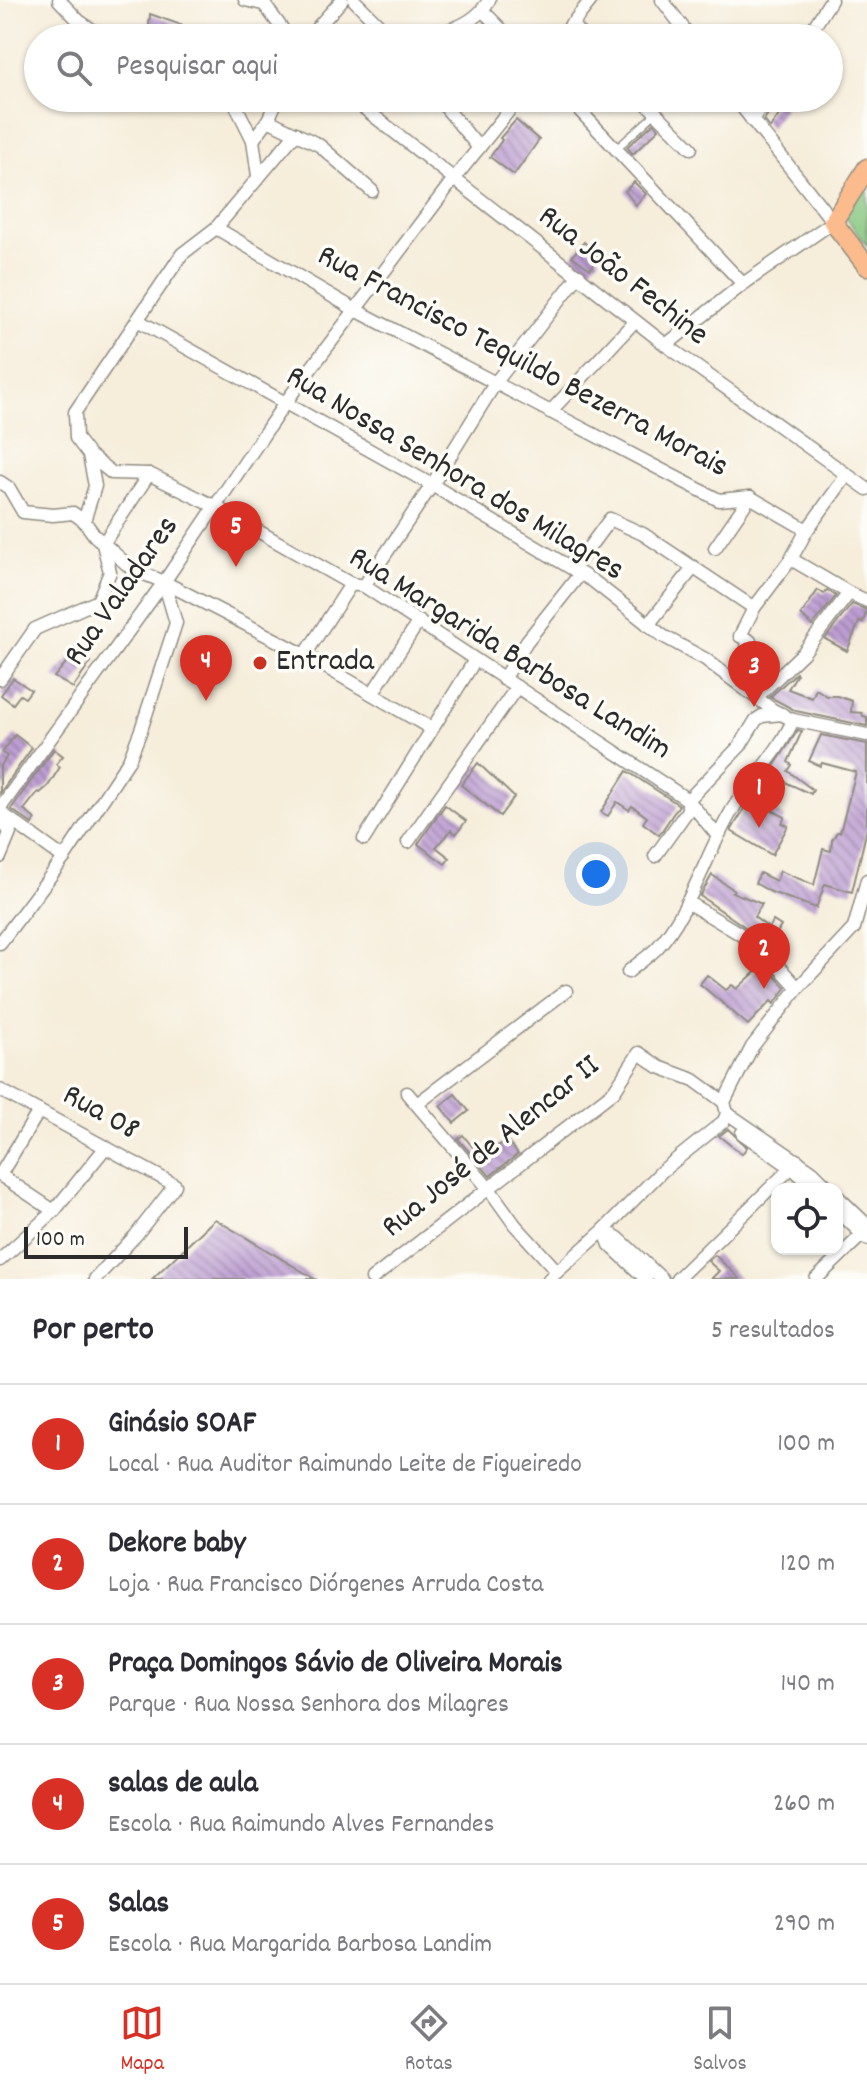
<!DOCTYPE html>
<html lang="pt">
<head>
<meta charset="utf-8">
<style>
  body { margin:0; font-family:Dekko,sans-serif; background:#f2f2f3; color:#2b2b33 }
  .controls { position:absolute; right:24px; bottom:24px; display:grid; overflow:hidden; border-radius:16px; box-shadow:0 2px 6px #0004 }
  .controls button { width:72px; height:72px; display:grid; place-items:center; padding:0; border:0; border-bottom:2px solid #e1e1e2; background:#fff; color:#2b2b33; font:40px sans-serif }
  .scale { position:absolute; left:24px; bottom:20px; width:164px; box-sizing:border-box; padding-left:8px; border:4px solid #2b2b2b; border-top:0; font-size:22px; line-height:28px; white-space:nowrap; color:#2b2b2b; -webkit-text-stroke:6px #fdfcf7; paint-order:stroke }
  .you { position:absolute; left:596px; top:874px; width:28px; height:28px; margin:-20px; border:6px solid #fff; border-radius:50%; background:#1a73e8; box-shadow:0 0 0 12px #1a73e833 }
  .badge { display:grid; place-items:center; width:52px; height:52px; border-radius:50%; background:#d93025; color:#fff; font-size:26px; font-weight:700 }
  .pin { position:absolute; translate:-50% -66px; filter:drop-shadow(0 2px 4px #0008) }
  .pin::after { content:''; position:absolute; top:42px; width:28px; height:24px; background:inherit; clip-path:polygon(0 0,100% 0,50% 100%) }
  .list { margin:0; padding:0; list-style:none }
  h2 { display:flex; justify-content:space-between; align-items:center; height:104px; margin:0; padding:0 32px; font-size:34px }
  h2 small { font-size:26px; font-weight:400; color:#7c7c81 }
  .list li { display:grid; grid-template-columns:52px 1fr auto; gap:24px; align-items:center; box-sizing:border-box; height:120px; padding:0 32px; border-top:2px solid #e1e1e2 }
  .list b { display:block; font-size:30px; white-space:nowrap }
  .list p { margin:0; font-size:26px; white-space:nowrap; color:#7c7c81 }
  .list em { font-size:26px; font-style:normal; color:#7c7c81 }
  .icon { flex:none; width:44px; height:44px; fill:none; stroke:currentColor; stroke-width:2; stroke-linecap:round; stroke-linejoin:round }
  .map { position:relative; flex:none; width:867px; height:1279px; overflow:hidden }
  .search { position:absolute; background:#fff; box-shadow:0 2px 6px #0004; left:24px; right:24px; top:24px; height:88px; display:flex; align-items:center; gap:20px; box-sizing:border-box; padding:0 28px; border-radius:44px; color:#7c7c81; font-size:30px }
  .sheet { height:704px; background:#fff }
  nav { display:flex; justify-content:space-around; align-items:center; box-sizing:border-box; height:112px; border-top:2px solid #e1e1e2; background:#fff; font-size:22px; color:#7c7c81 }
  nav a { display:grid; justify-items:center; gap:4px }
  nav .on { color:#d93025 }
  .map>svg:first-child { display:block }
  .green { fill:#84c57d; stroke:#587854; stroke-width:2 }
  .building { fill:url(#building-back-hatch) }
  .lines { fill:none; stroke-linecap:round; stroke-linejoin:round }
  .service-casing { stroke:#908c82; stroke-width:9 }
  .minor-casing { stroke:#908c82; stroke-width:15 }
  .primary-casing { stroke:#908c82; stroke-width:21 }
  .service { stroke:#fff; stroke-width:6 }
  .minor { stroke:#fff; stroke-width:12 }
  .primary { stroke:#fbbb8d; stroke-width:18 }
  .poi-dot { fill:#c8321e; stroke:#fdfcf7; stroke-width:3 }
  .labels { text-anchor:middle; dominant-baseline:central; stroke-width:7; stroke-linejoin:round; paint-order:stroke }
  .street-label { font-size:32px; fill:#2b2b2b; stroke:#fdfcf7 }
  .poi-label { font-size:32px; fill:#2b2b2b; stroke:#fdfcf7; text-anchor:start }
</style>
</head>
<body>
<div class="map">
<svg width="867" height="1279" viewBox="0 0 867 1279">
  <defs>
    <pattern id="building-back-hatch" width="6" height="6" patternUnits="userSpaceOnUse" patternTransform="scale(2)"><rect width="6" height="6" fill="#bc9dd1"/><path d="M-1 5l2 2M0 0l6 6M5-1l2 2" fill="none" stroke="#9980aa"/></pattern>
  </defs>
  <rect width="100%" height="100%" fill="#fdfcf7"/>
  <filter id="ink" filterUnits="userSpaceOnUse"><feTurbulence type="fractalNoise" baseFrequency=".0125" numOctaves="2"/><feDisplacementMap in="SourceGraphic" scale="16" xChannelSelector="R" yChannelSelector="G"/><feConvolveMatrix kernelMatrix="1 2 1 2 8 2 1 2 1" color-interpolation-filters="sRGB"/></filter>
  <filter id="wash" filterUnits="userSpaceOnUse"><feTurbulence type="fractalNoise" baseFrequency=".006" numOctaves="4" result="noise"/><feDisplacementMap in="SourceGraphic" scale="32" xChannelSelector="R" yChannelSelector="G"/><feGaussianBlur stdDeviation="1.8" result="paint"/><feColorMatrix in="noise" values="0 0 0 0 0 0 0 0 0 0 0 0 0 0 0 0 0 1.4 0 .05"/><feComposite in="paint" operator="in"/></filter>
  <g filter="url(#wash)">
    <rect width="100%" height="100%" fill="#f6edda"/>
    <polygon class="green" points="867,180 867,246 844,215"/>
    <g id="blocks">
      <g class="building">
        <polygon points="150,14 187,27 183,38 148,38"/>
        <polygon points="778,98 791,98 770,128 764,120"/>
        <polygon points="516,120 539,140 514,175 490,157 502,140 500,138"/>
        <polygon points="654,123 659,129 633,154 627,147"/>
        <polygon points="634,182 646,194 636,205 625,191"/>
        <polygon points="584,242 600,258 590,269 572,256"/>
        <polygon points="818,590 824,594 827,590 836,596 812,626 801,615"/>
        <polygon points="852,604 867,610 867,612 862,623 859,622 847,651 825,639"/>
        <polygon points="76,651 91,662 73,688 54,677"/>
        <polygon points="796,673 797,674 788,689 812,698 816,689 827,696 837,696 852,701 851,712 862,713 863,716 867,717 867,726 796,711 770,697"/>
        <polygon points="13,678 31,690 25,698 20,695 13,704 1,695"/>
        <polygon points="798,730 802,731 788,762 792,765 788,771 813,790 811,794 789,784 771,771"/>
        <polygon points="15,735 32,748 0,793 0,767 7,756 2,753"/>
        <polygon points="821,735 867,744 867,829 852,892 825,884 816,908 771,892 755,883 760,873 776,881 780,871 814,885 823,849 831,851 832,840 837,832 840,832 856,772 822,763 820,766 809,761"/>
        <polygon points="54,749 63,756 56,764 60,767 48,786 40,793 38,792 24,810 35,819 32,824 11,809"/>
        <polygon points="478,763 514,797 500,816 461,785"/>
        <polygon points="627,771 679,805 659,835 643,823 647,817 632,806 629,810 617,802 608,816 601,812"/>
        <polygon points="750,799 785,817 782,823 788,826 772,855 731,831"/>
        <polygon points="445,805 466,821 456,834 451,830 436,847 450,858 445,864 418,844"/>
        <polygon points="712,875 734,890 732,892 762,904 754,917 769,928 773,921 781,926 770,944 700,896"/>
        <polygon points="764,964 786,988 774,1004 771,1001 748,1025 700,984 707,975 726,990 732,985 737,989"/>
        <polygon points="455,1094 469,1111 454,1123 440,1106"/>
        <polygon points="728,1129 747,1147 742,1154 719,1136"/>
        <polygon points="463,1135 479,1155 492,1145 494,1148 507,1141 518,1154 490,1176 458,1139"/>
        <polygon points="215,1219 315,1279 152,1279"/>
        <polygon points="715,1255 740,1279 711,1279 719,1271 708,1261"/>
      </g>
    </g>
  </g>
  <g filter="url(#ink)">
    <use href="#blocks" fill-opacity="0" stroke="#908c82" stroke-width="2"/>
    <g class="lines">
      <g class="service-casing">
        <polyline id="service" points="616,149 655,114"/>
      </g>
      <g class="minor-casing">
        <g id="minor">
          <polyline points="59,0 79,21 104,38"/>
          <polyline points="245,0 263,4"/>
          <polyline points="261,0 289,38"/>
          <polyline points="354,0 392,38"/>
          <polyline points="662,0 691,38"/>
          <polyline points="483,11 510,38"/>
          <polyline points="571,24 584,38"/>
          <polyline points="308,38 342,0"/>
          <path d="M408,38c30,-4 65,-9 81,-38"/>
          <polyline points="561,38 591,0"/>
          <polyline points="807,38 831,0"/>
          <polyline points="235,98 237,108 253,140 258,176"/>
          <polyline points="351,98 666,345 867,489"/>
          <polyline points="438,98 479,148"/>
          <polyline points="568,98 743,284"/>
          <polyline points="641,98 691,148"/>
          <polyline points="268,120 319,145 372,191"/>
          <polyline points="752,121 767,98"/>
          <polyline points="253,140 268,120 278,98"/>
          <polyline points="216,228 354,309 719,500 750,497 807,530"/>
          <polyline points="139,321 432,485 593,581 663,636 705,659 773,710 793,720 867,735"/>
          <polyline points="666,345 743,284 833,222 735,98"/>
          <polyline points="550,412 635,321"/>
          <polyline points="89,455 112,473 149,474 214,506 351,584 364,586 688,800 717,835"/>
          <polyline points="0,482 9,488 23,512 53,515 73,513 84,521 95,536 132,569 164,582 305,655 432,729"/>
          <polyline points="84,521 95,486 89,455 76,438 75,412 182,254 216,228 296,133"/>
          <polyline points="715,548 750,497"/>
          <polyline points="791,559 849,593 867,601"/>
          <polyline points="573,569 610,519 643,534 754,608"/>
          <polyline points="364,586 432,485 496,382 579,275"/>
          <polyline points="648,625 694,567"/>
          <polyline points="305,655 351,584"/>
          <polyline points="0,679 35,629 98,601 110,572 103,544 149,474"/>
          <polyline points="503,679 527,641 580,574"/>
          <polyline points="733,679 746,660 747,647 750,641 740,636 754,608 791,559 807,530 847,475"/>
          <polyline points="372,694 419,621"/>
          <polyline points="757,697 803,653 849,593"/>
          <polyline points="0,808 164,582 285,403 453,180 519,98"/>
          <polyline points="0,812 64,858"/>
          <polyline points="364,839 475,660"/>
          <polyline points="408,842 517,687"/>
          <polyline points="655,856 688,810 688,800 740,746 756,720 762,716 782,714"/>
          <polyline points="0,857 10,833 1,816"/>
          <polyline points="687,902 760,946 798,988"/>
          <polyline points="0,943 64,858 129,760 141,730 176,623 164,582"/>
          <path d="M628,972c9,-8 20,-15 29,-24 34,-37 50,-98 77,-141 18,-30 45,-54 59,-87"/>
          <polyline points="0,1090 175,1185 136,1235 95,1279"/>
          <polyline points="407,1093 490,1190 515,1225 557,1271"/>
          <polyline points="417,1104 566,991"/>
          <polyline points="727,1113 813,1172 830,1189"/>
          <polyline points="742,1133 792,1168 816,1189"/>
          <polyline points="0,1175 39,1111"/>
          <polyline points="0,1175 54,1211"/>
          <polyline points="837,1196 867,1225"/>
          <polyline points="837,1210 867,1239"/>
          <polyline points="604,1230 618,1238 662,1279"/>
          <polyline points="604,1230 610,1245 646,1279"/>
          <polyline points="0,1260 54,1211 106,1147"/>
          <polyline points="372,1279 614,1091 639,1053 659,1067 694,1080 724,1102"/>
          <polyline points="549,1279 604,1230 662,1171 724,1121 727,1113 724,1102 752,1047 798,988 854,928 867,880"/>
          <polyline points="677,1279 798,1161"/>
          <polyline points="816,1279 867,1230"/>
        </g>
      </g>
      <g class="primary-casing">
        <polyline id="primary" points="867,168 833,222 867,266"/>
      </g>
      <use href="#service" class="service"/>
      <use href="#minor" class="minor"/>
      <use href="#primary" class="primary"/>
    </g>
  </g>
  <circle class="poi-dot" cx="260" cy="663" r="8"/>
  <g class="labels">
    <g class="street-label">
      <text transform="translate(622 277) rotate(38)">Rua João Fechine</text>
      <text transform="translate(522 363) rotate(28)">Rua Francisco Tequildo Bezerra Morais</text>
      <text transform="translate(454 475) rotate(31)">Rua Nossa Senhora dos Milagres</text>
      <text transform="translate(123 592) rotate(-55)">Rua Valadares</text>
      <text transform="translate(509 655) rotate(32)">Rua Margarida Barbosa Landim</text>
      <text transform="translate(100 1114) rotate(29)">Rua 08</text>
      <text transform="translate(492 1148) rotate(-39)">Rua José de Alencar II</text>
    </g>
    <g class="poi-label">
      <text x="276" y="663">Entrada</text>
    </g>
  </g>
</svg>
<div class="controls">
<button><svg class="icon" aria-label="locate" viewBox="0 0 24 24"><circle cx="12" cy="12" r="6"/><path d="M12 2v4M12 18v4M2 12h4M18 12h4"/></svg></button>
</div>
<div class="scale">100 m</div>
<div class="you"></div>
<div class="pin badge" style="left:759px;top:828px">1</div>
<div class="pin badge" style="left:764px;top:989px">2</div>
<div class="pin badge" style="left:754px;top:707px">3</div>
<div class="pin badge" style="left:206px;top:701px">4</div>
<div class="pin badge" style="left:236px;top:567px">5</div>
<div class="search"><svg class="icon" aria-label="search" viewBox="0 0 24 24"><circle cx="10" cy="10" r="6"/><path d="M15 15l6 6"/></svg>Pesquisar aqui</div>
</div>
<section class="sheet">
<h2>Por perto<small>5 resultados</small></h2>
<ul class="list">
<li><span class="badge">1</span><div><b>Ginásio SOAF</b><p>Local · Rua Auditor Raimundo Leite de Figueiredo</p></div><em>100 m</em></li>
<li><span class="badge">2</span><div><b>Dekore baby</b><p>Loja · Rua Francisco Diórgenes Arruda Costa</p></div><em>120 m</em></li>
<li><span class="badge">3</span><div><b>Praça Domingos Sávio de Oliveira Morais</b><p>Parque · Rua Nossa Senhora dos Milagres</p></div><em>140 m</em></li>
<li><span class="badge">4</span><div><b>salas de aula</b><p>Escola · Rua Raimundo Alves Fernandes</p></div><em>260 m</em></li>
<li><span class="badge">5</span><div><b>Salas</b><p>Escola · Rua Margarida Barbosa Landim</p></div><em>290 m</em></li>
</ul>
</section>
<nav>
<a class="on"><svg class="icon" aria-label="map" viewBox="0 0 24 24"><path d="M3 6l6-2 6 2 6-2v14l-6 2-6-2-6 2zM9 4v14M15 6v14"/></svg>Mapa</a>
<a><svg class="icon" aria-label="directions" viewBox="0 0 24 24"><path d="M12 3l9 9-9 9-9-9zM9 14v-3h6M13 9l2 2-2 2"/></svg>Rotas</a>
<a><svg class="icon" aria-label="saved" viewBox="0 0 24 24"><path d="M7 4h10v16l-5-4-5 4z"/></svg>Salvos</a>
</nav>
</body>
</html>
